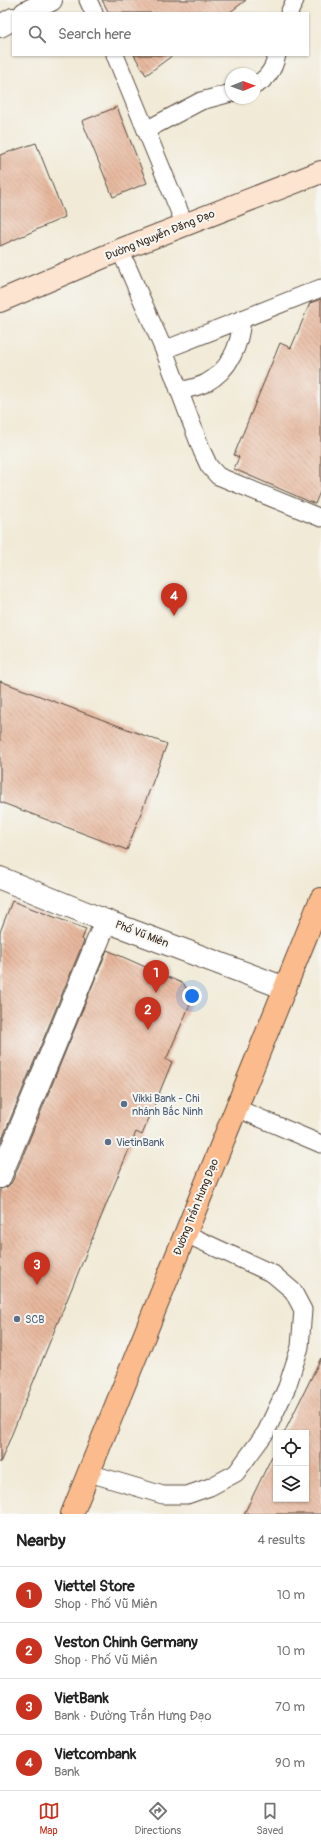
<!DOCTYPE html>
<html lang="en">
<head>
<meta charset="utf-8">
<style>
  body { margin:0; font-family:Pangolin,sans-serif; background:#f6f6f6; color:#222 }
  .controls { position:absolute; right:12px; bottom:12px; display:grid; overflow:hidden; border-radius:0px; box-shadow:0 1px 3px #0004 }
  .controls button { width:36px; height:36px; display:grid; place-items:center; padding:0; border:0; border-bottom:1px solid #e0e0e0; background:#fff; color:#222; font:20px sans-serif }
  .compass { position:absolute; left:225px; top:68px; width:36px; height:36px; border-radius:50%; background:#fff; box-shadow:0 1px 3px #0004; rotate:89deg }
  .you { position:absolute; left:192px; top:996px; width:14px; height:14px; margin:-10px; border:3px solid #fff; border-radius:50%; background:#1a73e8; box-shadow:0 0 0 6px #1a73e833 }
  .badge { display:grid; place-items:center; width:26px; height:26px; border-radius:50%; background:#c8321e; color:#fff; font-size:13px; font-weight:700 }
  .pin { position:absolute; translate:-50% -33px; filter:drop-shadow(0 1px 2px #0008) }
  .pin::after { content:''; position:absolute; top:21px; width:14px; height:12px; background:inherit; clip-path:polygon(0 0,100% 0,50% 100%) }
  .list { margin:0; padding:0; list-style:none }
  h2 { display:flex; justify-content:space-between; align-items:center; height:52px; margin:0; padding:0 16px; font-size:17px }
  h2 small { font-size:13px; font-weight:400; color:#767676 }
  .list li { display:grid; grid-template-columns:26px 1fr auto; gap:12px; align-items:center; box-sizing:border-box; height:56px; padding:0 16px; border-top:1px solid #e0e0e0 }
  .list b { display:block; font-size:15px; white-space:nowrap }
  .list p { margin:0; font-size:13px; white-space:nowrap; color:#767676 }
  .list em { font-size:13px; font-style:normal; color:#767676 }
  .icon { flex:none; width:22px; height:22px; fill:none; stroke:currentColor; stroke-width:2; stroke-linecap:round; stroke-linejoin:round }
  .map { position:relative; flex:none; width:321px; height:1514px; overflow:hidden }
  .search { position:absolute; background:#fff; box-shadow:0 1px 3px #0004; left:12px; right:12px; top:12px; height:44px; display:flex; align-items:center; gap:10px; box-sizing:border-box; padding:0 14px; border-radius:0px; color:#767676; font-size:15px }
  .sheet { height:276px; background:#fff }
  nav { display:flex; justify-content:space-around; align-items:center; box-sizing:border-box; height:56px; border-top:1px solid #e0e0e0; background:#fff; font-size:11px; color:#767676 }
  nav a { display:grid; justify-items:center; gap:2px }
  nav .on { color:#c8321e }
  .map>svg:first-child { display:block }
  .building { fill:url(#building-back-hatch) }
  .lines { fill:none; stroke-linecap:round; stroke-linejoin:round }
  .service-casing { stroke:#56473a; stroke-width:19 }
  .minor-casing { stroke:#56473a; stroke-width:24 }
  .secondary-casing { stroke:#56473a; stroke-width:24 }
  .primary-casing { stroke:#56473a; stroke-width:24 }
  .service { stroke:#fff; stroke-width:17 }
  .minor { stroke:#fff; stroke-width:22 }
  .secondary { stroke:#fde4d1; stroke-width:22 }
  .primary { stroke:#fbbb8c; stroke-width:22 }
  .service-dot { fill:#5c6f8a; stroke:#f6f6f2; stroke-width:1.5 }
  .labels { text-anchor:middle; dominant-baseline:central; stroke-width:4; stroke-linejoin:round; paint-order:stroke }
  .street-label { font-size:11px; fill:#3b2a1e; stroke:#f6f6f2 }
  .service-label { font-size:11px; fill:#4e5e75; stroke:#f6f6f2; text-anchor:start }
</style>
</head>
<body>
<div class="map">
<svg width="321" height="1514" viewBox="0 0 321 1514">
  <defs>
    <pattern id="building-back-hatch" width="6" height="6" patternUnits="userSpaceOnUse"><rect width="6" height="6" fill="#e7b79d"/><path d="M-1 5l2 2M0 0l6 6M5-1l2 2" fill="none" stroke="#bc957f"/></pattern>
  </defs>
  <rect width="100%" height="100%" fill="#f6f6f2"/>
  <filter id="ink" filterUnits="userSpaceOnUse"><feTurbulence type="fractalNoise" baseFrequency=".025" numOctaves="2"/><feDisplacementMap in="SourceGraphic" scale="8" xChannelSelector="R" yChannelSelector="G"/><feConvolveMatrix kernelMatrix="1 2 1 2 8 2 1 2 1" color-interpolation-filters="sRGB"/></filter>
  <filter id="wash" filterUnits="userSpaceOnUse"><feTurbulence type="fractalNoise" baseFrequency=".012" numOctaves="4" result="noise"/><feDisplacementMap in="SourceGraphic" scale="16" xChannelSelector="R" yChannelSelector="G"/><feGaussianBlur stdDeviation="0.9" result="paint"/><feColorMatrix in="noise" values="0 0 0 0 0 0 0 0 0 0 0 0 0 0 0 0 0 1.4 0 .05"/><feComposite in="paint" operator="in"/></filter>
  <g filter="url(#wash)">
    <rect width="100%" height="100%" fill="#f1ead7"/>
    <g id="blocks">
      <g class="building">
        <polygon points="102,0 246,0 229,13 109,13"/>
        <polygon points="134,55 173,55 146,75"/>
        <polygon points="117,107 147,183 113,197 82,121"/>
        <polygon points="36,143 65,217 0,246 0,155"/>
        <polygon points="321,299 321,489 315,504 234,469 239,457 234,455 280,343 291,348 310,303"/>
        <polygon points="0,681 167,744 127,850 0,802"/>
        <polygon points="12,901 86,929 82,939 84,941 0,1144 0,932"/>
        <polygon points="107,950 184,984 192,1000 166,1060 172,1062 142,1135 136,1132 0,1463 0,1189 7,1187 12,1182"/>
        <polygon points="321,1358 321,1514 244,1514 276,1448 276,1499 306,1499 306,1433 284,1433"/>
      </g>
    </g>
  </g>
  <g filter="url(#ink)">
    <use href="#blocks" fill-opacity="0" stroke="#56473a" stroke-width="1"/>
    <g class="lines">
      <g class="service-casing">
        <g id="service">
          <polyline points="88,0 94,13"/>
          <polyline points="289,13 295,0"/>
          <polyline points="115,55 185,225"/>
          <path d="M255,85c13,-6 19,-17 22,-30"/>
          <polyline points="146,130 201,101 231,93"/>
          <polyline points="120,250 164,350"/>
          <polyline points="321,288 164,350 202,451 209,466 218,476 321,518"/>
          <path d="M179,391c9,-2 19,-4 27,-8 24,-13 34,-38 36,-64"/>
          <polyline points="236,1108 321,1144"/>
          <polyline points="89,1473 163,1495 187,1495 210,1487 236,1473 266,1432 287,1387 300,1347 303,1310 293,1291 273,1274 186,1234"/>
        </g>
      </g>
      <g class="minor-casing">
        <g id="minor">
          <polyline points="25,13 51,0"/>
          <polyline points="0,26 13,19"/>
          <polyline points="0,878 106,921 285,988"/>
          <polyline points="0,1177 106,921"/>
        </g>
      </g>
      <g class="secondary-casing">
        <polyline id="secondary" points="0,301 120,250 321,172"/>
      </g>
      <g class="primary-casing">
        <polyline id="primary" points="72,1514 321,899"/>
      </g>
      <use href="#service" class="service"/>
      <use href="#minor" class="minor"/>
      <use href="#secondary" class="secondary"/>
      <use href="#primary" class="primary"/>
    </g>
  </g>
  <g class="service-dot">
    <circle cx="124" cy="1104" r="4"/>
    <circle cx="108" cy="1142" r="4"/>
    <circle cx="17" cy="1319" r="4"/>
  </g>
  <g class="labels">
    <g class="street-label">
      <text transform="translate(160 235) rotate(-22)">Đường Nguyễn Đăng Đạo</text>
      <text transform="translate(142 934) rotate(21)">Phố Vũ Miên</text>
      <text transform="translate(196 1207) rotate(-68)">Đường Trần Hưng Đạo</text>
    </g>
    <g class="service-label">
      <text x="132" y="1098">Vikki Bank - Chi<tspan x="132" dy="13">nhánh Bắc Ninh</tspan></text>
      <text x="116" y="1142">VietinBank</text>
      <text x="25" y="1319">SCB</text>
    </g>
  </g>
</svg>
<div class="controls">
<button><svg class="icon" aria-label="locate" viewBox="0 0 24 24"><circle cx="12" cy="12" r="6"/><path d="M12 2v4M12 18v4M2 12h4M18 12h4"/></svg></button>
<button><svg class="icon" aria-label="layers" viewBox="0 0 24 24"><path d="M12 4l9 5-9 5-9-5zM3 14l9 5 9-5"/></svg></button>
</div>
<svg class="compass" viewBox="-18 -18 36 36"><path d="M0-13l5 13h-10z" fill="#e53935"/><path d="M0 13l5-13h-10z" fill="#767676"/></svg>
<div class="you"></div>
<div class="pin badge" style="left:156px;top:993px">1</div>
<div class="pin badge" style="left:148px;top:1030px">2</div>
<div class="pin badge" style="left:37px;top:1285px">3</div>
<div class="pin badge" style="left:174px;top:616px">4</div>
<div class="search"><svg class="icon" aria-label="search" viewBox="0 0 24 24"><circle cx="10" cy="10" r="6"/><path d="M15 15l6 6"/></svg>Search here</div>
</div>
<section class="sheet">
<h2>Nearby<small>4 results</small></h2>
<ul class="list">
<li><span class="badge">1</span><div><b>Viettel Store</b><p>Shop · Phố Vũ Miên</p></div><em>10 m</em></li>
<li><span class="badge">2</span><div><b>Veston Chinh Germany</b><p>Shop · Phố Vũ Miên</p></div><em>10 m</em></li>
<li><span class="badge">3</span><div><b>VietBank</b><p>Bank · Đường Trần Hưng Đạo</p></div><em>70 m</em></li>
<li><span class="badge">4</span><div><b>Vietcombank</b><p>Bank</p></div><em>90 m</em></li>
</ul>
</section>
<nav>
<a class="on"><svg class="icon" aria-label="map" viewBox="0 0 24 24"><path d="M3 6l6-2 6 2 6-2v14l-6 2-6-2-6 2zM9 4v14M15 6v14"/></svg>Map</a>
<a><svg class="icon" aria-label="directions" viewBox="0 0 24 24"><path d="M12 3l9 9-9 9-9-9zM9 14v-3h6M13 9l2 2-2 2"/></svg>Directions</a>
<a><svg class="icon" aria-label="saved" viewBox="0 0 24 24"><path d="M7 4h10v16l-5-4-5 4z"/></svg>Saved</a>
</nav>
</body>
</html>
